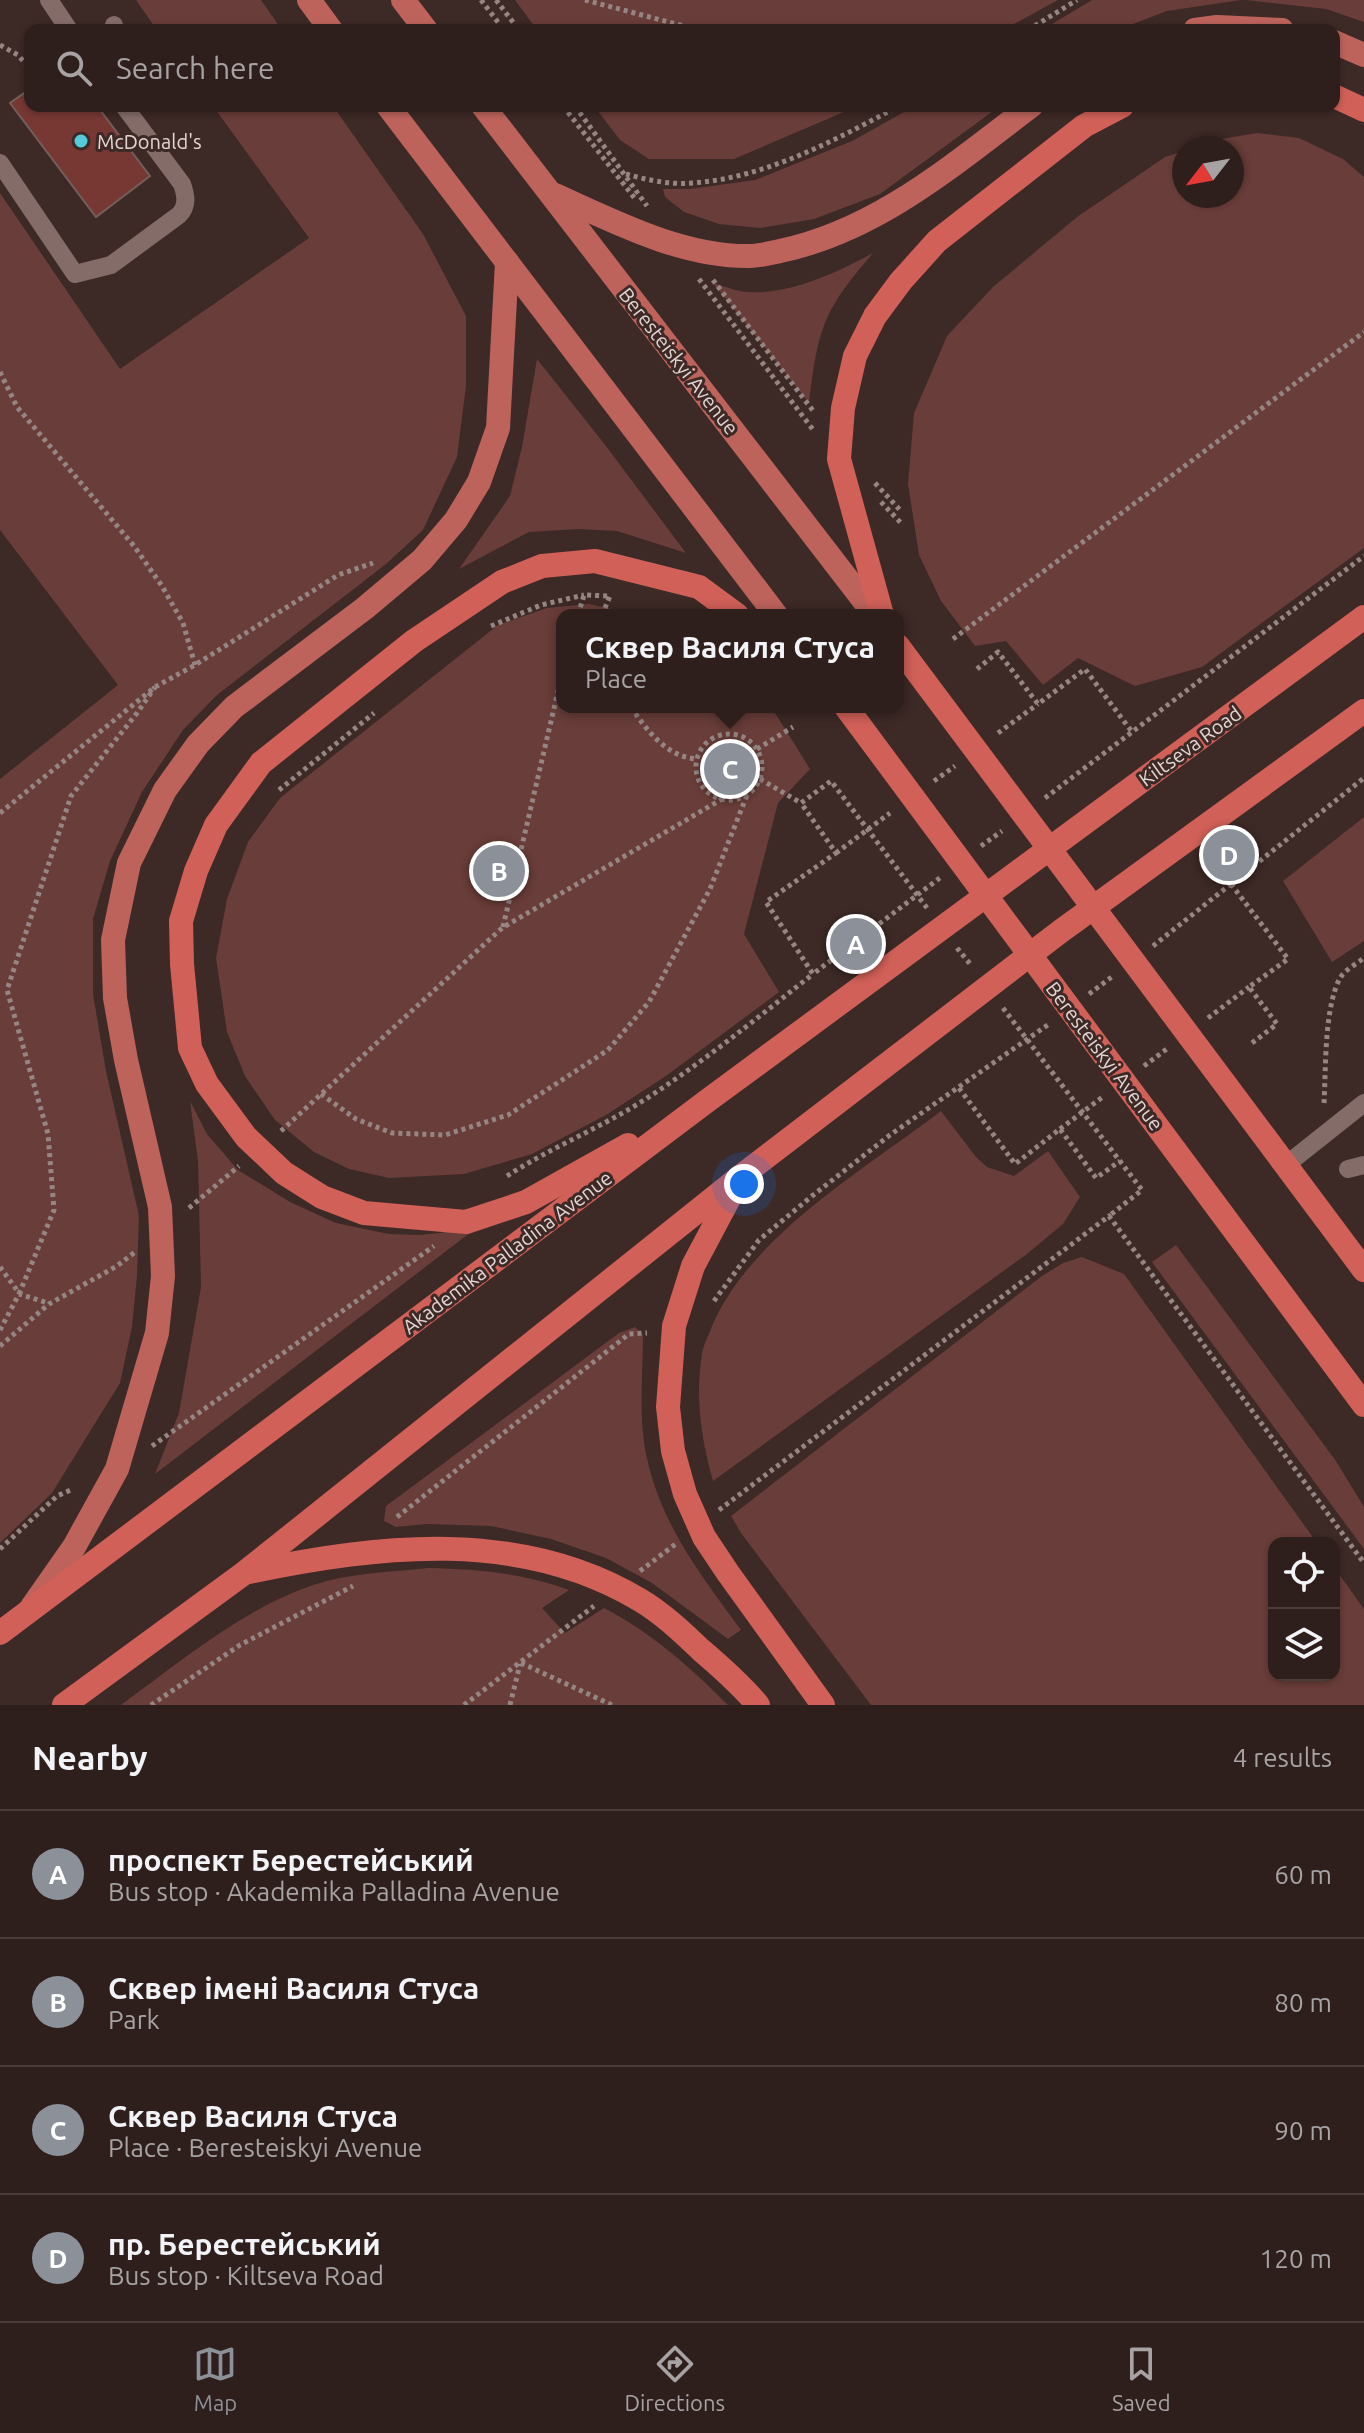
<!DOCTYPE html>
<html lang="en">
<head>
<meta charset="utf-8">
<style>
  body { margin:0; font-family:Ubuntu,sans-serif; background:#362725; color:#f1f3f6 }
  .controls { position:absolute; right:24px; bottom:24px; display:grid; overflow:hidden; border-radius:16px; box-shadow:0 2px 6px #0004 }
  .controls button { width:72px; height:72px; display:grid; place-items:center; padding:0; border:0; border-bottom:2px solid #493d3b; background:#2e1f1c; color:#f1f3f6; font:40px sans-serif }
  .compass { position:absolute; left:1172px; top:136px; width:72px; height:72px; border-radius:50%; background:#2e1f1c; box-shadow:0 2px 6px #0004; rotate:239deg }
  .you { position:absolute; left:744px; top:1184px; width:28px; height:28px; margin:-20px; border:6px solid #fff; border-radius:50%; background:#1a73e8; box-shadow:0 0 0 12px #1a73e833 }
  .badge { display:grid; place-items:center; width:52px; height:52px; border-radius:50%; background:#8c9099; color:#fff; font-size:26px; font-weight:700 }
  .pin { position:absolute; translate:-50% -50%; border:4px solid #fff; box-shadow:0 2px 8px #0006 }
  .popup { position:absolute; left:556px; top:609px; width:348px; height:104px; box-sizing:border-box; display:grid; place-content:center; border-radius:16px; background:#2e1f1c; filter:drop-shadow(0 2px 6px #0005); font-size:26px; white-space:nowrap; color:#a7a2a3 }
  .popup b { font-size:30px; color:#f1f3f6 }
  .popup::after { content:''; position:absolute; left:50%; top:100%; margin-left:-16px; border:16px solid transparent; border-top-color:#2e1f1c }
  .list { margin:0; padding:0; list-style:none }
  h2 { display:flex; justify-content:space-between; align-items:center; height:104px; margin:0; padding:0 32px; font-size:34px }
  h2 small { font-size:26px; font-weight:400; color:#a7a2a3 }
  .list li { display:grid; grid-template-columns:52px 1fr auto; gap:24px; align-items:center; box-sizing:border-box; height:128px; padding:0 32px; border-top:2px solid #493d3b }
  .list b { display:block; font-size:30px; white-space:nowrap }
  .list p { margin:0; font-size:26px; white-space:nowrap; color:#a7a2a3 }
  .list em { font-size:26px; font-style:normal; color:#a7a2a3 }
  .icon { flex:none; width:44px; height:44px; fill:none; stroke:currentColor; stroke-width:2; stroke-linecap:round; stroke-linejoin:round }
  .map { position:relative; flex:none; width:1364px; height:1705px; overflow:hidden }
  .search { position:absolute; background:#2e1f1c; box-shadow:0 2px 6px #0004; left:24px; right:24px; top:24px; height:88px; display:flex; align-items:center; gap:20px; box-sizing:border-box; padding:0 28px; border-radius:16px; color:#a7a2a3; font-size:30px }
  .sheet { height:616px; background:#2e1f1c }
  nav { display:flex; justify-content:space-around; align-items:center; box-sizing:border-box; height:112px; border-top:2px solid #493d3b; background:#2e1f1c; font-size:22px; color:#a7a2a3 }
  nav a { display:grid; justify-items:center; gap:4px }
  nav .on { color:#8c9099 }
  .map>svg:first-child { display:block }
  .green { fill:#693d39 }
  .building { fill:#773833; stroke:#755d5a; stroke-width:2 }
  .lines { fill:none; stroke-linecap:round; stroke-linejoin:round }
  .path { stroke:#968683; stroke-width:5; stroke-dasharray:4 4; stroke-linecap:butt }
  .service { stroke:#846c69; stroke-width:18 }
  .primary { stroke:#bd635c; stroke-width:24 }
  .trunk { stroke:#d06058; stroke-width:24 }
  .poi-dot { fill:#53cbda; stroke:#3d2926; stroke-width:3 }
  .labels { text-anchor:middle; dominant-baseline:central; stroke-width:6; stroke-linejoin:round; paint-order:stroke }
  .poi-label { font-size:20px; fill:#e3d5d3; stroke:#3d2926; text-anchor:start }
  .street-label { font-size:20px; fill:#e3d5d3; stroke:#3d2926 }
</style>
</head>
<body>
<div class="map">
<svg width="1364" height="1705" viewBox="0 0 1364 1705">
  <rect width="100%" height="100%" fill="#3d2926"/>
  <g class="green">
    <polygon points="136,0 261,0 282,30 157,30"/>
    <polygon points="515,0 1058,0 1003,30 537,30"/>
    <polygon points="1092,0 1241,0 1167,11 1117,30 1042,30"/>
    <polygon points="1246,0 1364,0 1364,22 1326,9"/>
    <polygon points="213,106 333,106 423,234 466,316 466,386 457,457 423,530 386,564 217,695 183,730 142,792 110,861 93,919 93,994 106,1071 139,1216 137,1276 132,1327 120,1383 52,1493 0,1543 0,779 118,685 0,530 0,193 120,369 309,238"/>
    <polygon points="594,106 858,106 734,159 649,159 620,140"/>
    <polygon points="915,106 1000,106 880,194 814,219 760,228 719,224 684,212 665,197 663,189 690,189 755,180 852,141"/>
    <polygon points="1257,133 1299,138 1343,159 1364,177 1364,548 1202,667 1135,686 1078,658 1043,685 1006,641 975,646 941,601 919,555 908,484 914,413 947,336 993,287 1077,217 1165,157 1184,151 1184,196 1232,196 1232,148 1191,148 1209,141"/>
    <path d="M873,253c-15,18 -31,36 -42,57 -15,28 -18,62 -22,93l-96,-120c11,3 25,9 36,9 40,3 89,-20 124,-39z"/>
    <polygon points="537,359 606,446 686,553 617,531 578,529 529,532 459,569 510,496 522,447"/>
    <polygon points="589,604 640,615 562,615 562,707 769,707 775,713 810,769 778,803 744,934 779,992 666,1076 606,1115 532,1154 464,1174 389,1178 349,1169 314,1152 275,1120 245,1076 227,1032 216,958 227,899 248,842 280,798 498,625 547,608"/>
    <polygon points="1364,817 1364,941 1332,962 1283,881"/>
    <polygon points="190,1101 207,1134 238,1170 290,1202 336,1223 389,1234 420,1235 475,1229 155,1474 179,1413 201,1287 198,1161"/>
    <path d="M941,1111l35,46 11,10 27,9 34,-25 32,46 -17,27 -36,30 -314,227c-12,-43 -18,-83 -11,-127 1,-9 7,-19 10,-28 39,-91 152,-156 229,-215z"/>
    <polygon points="1176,1245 1336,1461 1364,1507 1364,1549 1152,1262"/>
    <polygon points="1082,1257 1124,1274 1317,1543 1274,1543 1274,1675 1334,1675 1334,1567 1364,1609 1364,1705 871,1705 741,1533 731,1516 1042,1276 1063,1263"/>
    <path d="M635,1327l8,8c0,41 -5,83 4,123 14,66 55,119 94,172l-13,9 -76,-56 -46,-25 -55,-19 -60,-13 -64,-2 -31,3 -12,-6 2,-15 233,-173z"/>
    <path d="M428,1568c51,1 92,5 141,22l-27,18 23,25 39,-25c48,25 86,59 124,97h-607c59,-43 123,-97 192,-120 36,-12 77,-13 115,-17z"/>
  </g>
  <polygon class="building" points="30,89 30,106 97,106 150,176 96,217 10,103"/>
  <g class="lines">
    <g class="path">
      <polyline points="481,0 504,30"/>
      <polyline points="496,0 519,30"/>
      <polyline points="585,0 699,30"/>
      <polyline points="1028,30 1077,0"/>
      <polyline points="0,45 18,55 30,69"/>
      <polyline points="563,106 636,200"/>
      <polyline points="575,106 647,206"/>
      <path d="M626,174c21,6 44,11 66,9 74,-5 143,-43 207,-77"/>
      <polyline points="699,279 814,431"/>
      <polyline points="713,280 814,412"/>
      <polyline points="0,372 17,407 134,546 162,586 183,623 195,665"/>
      <polyline points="875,483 900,510"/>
      <polyline points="881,502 901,523"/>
      <polyline points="578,615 584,595 610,596 602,615"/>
      <polyline points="491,626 541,605 584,595"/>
      <polyline points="953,639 1364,332"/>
      <polyline points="977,669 998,652 1038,704 1085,669 1132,732"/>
      <path d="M631,707c16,24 36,50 66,52"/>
      <polyline points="998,733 1038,704"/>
      <circle cx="729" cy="767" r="33"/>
      <polyline points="757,749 793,727"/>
      <polyline points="760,779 801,803"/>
      <polyline points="934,781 955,766"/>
      <polyline points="279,790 374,713"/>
      <polyline points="1045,798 1364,556"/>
      <polyline points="0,813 155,687 195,665 338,575 373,563"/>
      <polyline points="981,846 1002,831"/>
      <polyline points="836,853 890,813"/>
      <polyline points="1231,884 1288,959 1249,987 1277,1024 1252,1043"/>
      <polyline points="927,908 831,781 801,803 836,853 766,902 813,974 941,877"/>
      <polyline points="503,927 562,674"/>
      <polyline points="1153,946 1364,778"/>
      <polyline points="957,948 971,965"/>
      <polyline points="1089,994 1113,976"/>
      <polyline points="1003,1008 1142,1190 1109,1216"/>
      <polyline points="1208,1018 1249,987"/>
      <polyline points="1144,1066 1168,1048"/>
      <polyline points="959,1088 1015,1164 1060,1129 1096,1178 1120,1161"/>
      <polyline points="321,1094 356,1119 392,1133 445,1135 508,1115 608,1050 649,1002 710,889 747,795"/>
      <path d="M1324,1103c2,-34 0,-95 16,-125 5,-8 16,-14 24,-20"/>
      <polyline points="1060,1129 1104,1096"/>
      <polyline points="281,1131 502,928 722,799"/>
      <path d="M507,1176c43,-28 91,-47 134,-74 60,-38 116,-84 172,-128"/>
      <polyline points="189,1208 239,1166"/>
      <polyline points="0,1267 19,1293"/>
      <polyline points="19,1294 54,1210 48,1134 7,990 71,796 137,713 155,687"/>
      <polyline points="714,1301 759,1240 812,1196 890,1135 1049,1024"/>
      <polyline points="0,1330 19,1294 48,1303"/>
      <polyline points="0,1346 49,1304 117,1266 135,1252"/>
      <polyline points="152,1446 434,1246"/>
      <polyline points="719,1510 1109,1216 1364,1563"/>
      <polyline points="397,1517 629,1334 647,1333"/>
      <polyline points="0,1549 57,1496 73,1489"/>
      <polyline points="640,1571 677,1543"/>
      <polyline points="521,1663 612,1705"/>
      <polyline points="151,1705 240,1645 353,1586"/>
      <polyline points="464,1705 594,1606"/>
      <polyline points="510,1705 520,1664"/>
    </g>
    <g class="service">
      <polyline points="49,0 69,30"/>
      <polyline points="113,30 114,25"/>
      <path d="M0,163l75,111 36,-9 68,-50c9,-9 7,-20 3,-31l-58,-78"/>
      <polyline points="1286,1165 1364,1103"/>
      <polyline points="1348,1169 1364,1165"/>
    </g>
    <g class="primary">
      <polyline points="309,0 331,30"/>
      <polyline points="403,0 426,30"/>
      <polyline points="1195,30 1217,27 1282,30"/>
      <polyline points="1334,42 1364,55"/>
      <polyline points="388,106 776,615"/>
      <polyline points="483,106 875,615"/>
      <path d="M555,195c60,27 127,62 195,61 10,0 21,-3 30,-5 97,-20 174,-87 251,-145"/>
      <polyline points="32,1607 74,1547 117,1469 157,1333 163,1276 160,1207 126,1060 115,998 113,940 129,863 165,790 198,744 234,707 365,608 422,560 456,520 479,482 498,428 507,262"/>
    </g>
    <g class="trunk">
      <polyline points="1334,96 1364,110"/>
      <polyline points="882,615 839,459 843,408 855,356 875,316 901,281 937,241 1084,126 1122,106"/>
      <polyline points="898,646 1364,1270"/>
      <polyline points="846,707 1364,1405"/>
      <polyline points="628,1145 526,1202 466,1222 364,1213 322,1197 284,1173 246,1137 207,1084 190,1048 182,964 181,921 196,871 216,825 261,763 414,641 502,582 542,566 595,561 699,587 737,615"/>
      <polyline points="736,1185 693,1266 674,1326 668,1407 673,1451 685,1494 704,1537 728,1573 823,1705"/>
      <path d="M249,1572c130,-27 271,-44 391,28 22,13 42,32 61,50 20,17 40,35 57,55"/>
      <polyline points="0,1633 707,1101 1364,617"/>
      <polyline points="64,1705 243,1574 740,1177 1061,931 1364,711"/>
    </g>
  </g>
  <circle class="poi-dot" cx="81" cy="141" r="8"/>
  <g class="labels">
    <g class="poi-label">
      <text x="97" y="141">McDonald's</text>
    </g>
    <g class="street-label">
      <text transform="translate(679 361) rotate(52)">Beresteiskyi Avenue</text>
      <text transform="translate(1190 746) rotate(-36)">Kiltseva Road</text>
      <text transform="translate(1105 1056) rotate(53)">Beresteiskyi Avenue</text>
      <text transform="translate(507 1252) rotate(-37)">Akademika Palladina Avenue</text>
    </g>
  </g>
</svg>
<div class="controls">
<button><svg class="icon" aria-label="locate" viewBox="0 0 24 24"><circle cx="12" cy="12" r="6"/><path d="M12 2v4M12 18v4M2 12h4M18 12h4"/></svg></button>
<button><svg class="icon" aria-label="layers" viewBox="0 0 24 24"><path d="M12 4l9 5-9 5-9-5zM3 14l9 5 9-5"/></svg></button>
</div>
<svg class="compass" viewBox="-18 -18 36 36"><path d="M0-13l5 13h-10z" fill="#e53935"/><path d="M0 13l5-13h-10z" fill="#a7a2a3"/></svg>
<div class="you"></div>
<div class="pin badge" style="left:856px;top:944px">A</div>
<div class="pin badge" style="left:499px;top:871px">B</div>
<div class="pin badge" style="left:730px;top:769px">C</div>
<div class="popup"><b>Сквер Василя Стуса</b>Place</div>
<div class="pin badge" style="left:1229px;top:855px">D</div>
<div class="search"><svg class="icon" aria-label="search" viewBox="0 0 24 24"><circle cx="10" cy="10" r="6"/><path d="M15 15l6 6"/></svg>Search here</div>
</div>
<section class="sheet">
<h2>Nearby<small>4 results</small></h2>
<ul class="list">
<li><span class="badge">A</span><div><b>проспект Берестейський</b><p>Bus stop · Akademika Palladina Avenue</p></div><em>60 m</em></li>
<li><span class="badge">B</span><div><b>Сквер імені Василя Стуса</b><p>Park</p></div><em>80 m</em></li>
<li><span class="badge">C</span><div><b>Сквер Василя Стуса</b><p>Place · Beresteiskyi Avenue</p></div><em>90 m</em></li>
<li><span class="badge">D</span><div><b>пр. Берестейський</b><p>Bus stop · Kiltseva Road</p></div><em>120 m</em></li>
</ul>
</section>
<nav>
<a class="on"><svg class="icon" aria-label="map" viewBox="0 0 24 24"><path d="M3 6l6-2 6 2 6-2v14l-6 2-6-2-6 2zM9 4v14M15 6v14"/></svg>Map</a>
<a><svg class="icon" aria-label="directions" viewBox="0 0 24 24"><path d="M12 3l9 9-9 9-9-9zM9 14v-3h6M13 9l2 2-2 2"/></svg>Directions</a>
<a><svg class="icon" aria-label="saved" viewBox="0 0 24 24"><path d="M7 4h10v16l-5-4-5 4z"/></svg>Saved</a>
</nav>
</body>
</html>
